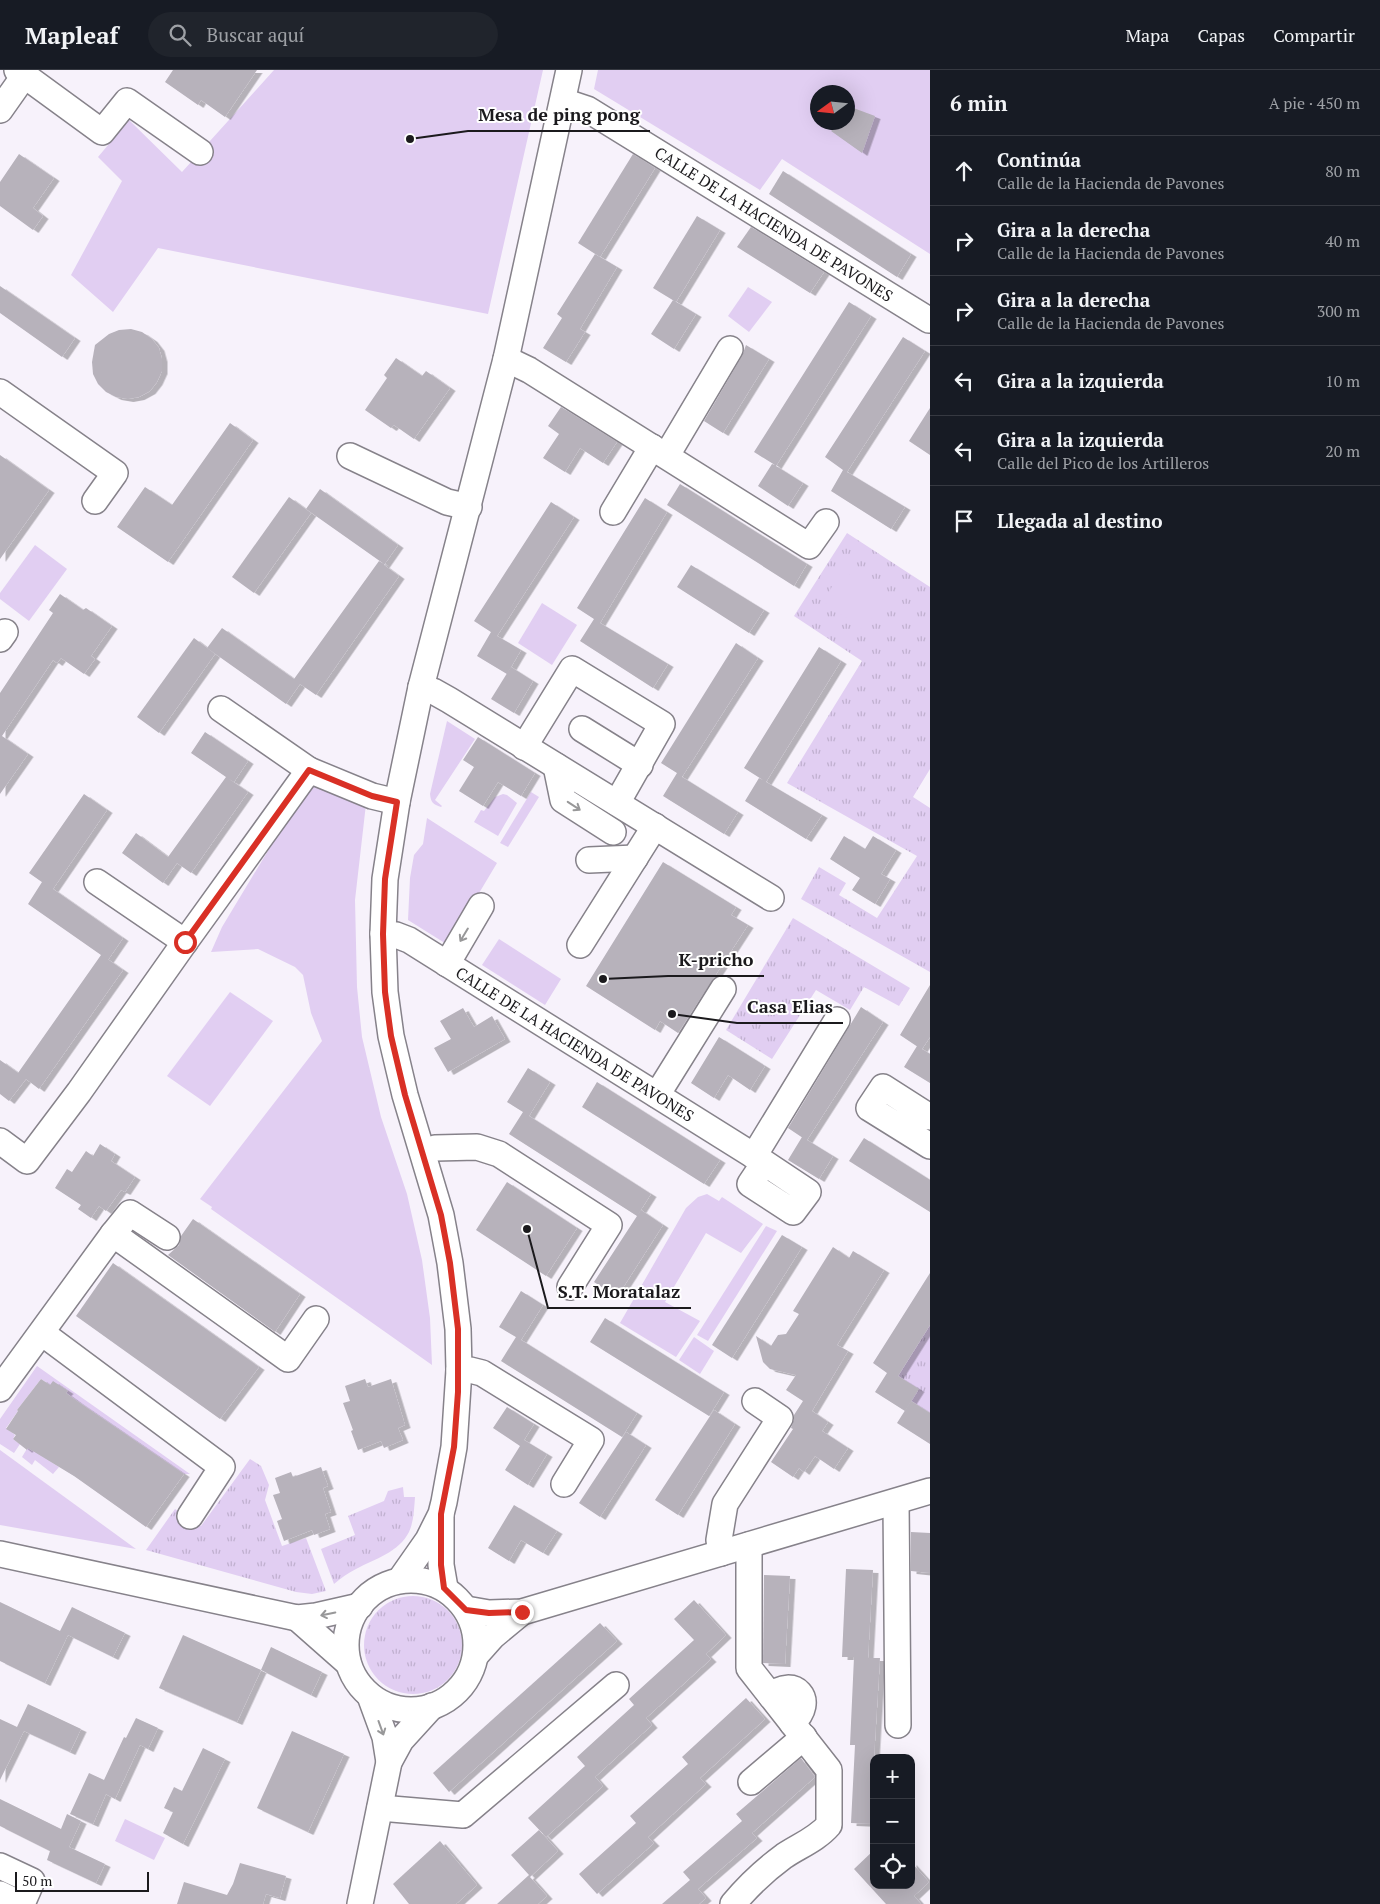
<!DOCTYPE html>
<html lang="es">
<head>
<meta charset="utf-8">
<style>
  body { margin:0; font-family:"PT Serif",serif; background:#20242c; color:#f1f3f6 }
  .controls { position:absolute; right:15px; bottom:15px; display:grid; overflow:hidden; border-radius:10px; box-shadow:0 5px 20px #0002 }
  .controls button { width:45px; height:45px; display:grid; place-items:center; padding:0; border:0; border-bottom:1px solid #363941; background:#171b24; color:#f1f3f6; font:25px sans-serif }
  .compass { position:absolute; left:810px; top:15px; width:45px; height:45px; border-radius:50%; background:#171b24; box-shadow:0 5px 20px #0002; rotate:255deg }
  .scale { position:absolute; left:15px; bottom:12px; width:134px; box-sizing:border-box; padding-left:5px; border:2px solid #1b1a1d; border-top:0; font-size:14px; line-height:18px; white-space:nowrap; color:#1b1a1d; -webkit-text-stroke:4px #fff; paint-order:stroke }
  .stop { position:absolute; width:15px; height:15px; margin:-11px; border:4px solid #d93025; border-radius:50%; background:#fff }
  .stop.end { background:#d93025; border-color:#fff; box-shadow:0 1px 5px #0008 }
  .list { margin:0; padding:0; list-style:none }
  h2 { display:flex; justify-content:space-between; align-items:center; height:65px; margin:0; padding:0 20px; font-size:21px }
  h2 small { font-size:16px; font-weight:400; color:#9ea1a6 }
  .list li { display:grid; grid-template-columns:32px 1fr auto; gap:15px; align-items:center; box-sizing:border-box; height:70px; padding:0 20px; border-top:1px solid #363941 }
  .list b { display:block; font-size:19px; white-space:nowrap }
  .list p { margin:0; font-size:16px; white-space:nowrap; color:#9ea1a6 }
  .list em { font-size:16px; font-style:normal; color:#9ea1a6 }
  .icon { flex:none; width:28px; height:28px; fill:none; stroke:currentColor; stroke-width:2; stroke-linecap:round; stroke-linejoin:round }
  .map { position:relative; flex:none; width:930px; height:1834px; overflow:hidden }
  header { display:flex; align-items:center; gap:30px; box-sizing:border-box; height:70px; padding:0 25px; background:#171b24; border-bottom:1px solid #363941 }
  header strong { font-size:24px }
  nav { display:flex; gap:28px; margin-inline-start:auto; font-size:18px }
  .search { width:350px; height:45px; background:#20242c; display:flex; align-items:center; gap:12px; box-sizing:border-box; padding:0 18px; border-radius:28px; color:#9ea1a6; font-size:19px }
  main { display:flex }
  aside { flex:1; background:#171b24 }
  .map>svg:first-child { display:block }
  .grass { fill:url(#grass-tufts) }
  .green { fill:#e1cef2; fill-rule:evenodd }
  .building { fill:#b7b2bb; filter:url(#shadow) }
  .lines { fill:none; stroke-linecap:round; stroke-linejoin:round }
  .minor-casing { stroke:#86828a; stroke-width:28 }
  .minor { stroke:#fff; stroke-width:25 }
  .oneway { stroke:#989899 }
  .route { stroke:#d93025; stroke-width:6 }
  .labels { text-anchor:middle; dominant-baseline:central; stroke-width:4; stroke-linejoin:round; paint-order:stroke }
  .street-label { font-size:16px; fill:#1b1a1d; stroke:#fff }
  .leader { fill:none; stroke:#1b1a1d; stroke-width:2 }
  .callout-dot { fill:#1b1a1d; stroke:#fff; stroke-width:2 }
  .callout-label { font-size:18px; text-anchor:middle; font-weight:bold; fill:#1b1a1d; stroke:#fff; stroke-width:4; stroke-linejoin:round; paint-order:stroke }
</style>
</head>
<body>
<header>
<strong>Mapleaf</strong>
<div class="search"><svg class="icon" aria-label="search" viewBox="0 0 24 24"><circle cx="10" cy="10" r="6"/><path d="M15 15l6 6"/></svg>Buscar aquí</div>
<nav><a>Mapa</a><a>Capas</a><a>Compartir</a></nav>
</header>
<main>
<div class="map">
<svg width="930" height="1834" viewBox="0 0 930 1834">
  <defs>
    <pattern id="grass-tufts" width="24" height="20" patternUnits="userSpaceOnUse" patternTransform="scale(1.25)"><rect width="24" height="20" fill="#e1cef2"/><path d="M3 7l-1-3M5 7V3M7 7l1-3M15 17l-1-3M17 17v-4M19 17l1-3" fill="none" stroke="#c0b0cf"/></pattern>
    <filter id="shadow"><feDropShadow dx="5.5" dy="3" stdDeviation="0" flood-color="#0004"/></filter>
  </defs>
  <rect width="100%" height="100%" fill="#f7f2fb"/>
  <g class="grass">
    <polygon points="847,463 930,517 930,699 913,727 930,738 930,902 801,829 819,797 846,813 839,825 877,848 917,786 787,713 862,591 794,546"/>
    <polygon points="793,848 910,918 899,936 864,917 850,940 816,920 772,989 726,960"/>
    <polygon points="930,1255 930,1343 911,1331 918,1319 898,1306"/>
    <polygon points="250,1389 261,1396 269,1415 265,1430 282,1476 306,1468 326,1521 312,1524 296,1522 146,1480 175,1439 201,1456"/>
    <path d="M403,1417l1,10h11c-1,12 -1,24 -6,35 -10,20 -34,27 -53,37 -8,4 -15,9 -22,15l-13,-35 34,-14 -7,-19 36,-15 4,-10z"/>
    <circle cx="413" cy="1575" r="49"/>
  </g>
  <g class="green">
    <polygon points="274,0 543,0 488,244 158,178 113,242 71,205 122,111 98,87 129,50 182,102"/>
    <path d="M598,0h332v184l-148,-95 -22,31 -166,-101zM818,22h30v30h-30z"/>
    <polygon points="748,217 772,232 749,262 728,246"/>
    <polygon points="35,475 67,499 29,551 0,529 0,523"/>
    <polygon points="843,499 883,529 864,561 823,531"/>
    <polygon points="542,533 577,555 552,595 518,573"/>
    <path d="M447,651l28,18 -40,61 7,6 -1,1c-8,-3 -10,-4 -11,-13z"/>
    <polygon points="320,712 366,734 355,830 357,917 362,967 381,1047 407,1124 422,1190 430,1248 432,1295 211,1139 212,1137 200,1129 322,971 311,943 303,905 295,897 258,879 211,882 222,857 307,716"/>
    <polygon points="531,722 539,727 508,777 500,773"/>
    <polygon points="503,724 507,725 517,733 498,766 474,752 481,740 484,741 495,727"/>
    <polygon points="427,748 497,793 448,875 408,850 410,808 414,785 423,774"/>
    <polygon points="499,869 561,909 545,935 482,895"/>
    <polygon points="230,922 273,951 210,1036 167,1006"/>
    <polygon points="707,1124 719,1131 722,1127 763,1154 741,1183 706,1163 665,1232 700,1251 676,1287 620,1253 686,1138 698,1127"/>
    <polygon points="766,1156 777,1161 708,1271 697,1265"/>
    <polygon points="694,1267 714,1281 700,1304 679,1290"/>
    <polygon points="37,1296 190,1404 184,1404 77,1331 66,1323 67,1321 52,1314 50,1315 41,1309 17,1340 18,1341 6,1358 15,1365 13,1369 20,1374 14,1383 0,1374 0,1349"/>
    <polygon points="28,1377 59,1397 53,1404 35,1390 32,1395 22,1387"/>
    <polygon points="0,1380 136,1479 0,1455"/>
    <polygon points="125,1749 165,1768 154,1790 115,1771"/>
  </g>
  <g class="building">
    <polygon points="173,0 257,0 225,47 201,30 198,35 165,12"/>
    <polygon points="848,36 875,46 862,83 831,61 840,52 848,52"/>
    <polygon points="19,84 54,108 33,138 43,146 33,160 0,136 0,112"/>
    <polygon points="633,84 655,98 600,187 578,173"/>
    <polygon points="783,101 911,184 897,207 769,124"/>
    <polygon points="697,146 720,160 676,232 653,218"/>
    <polygon points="751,157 824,202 810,223 737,177"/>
    <polygon points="595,184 617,197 580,259 585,262 566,292 543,278 562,248 557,244"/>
    <polygon points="0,216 75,268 62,287 0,243"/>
    <polygon points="673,230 696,244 674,279 651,264"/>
    <polygon points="849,232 871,246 776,396 803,413 788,436 758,416 772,394 775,395 754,382"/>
    <polygon points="131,259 142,262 152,269 159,278 162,289 162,301 157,312 150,321 139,327 128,329 116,327 106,322 98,314 93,304 92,292 95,275 109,264 119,260"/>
    <polygon points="903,267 925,281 847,402 905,437 891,459 831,421 843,400 825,387"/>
    <polygon points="746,275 769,289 723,363 704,351 742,286"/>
    <polygon points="396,288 422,306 426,301 450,318 414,369 394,355 391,358 365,340 387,308 384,305"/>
    <polygon points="561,337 617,372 603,393 580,378 565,402 543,388 559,364 548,356"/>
    <polygon points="930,338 930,385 909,371"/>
    <polygon points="230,353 253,370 168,492 117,457 145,417 172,435"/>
    <polygon points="0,385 49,420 0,489"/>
    <polygon points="680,414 807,494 794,516 667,435"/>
    <polygon points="320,419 398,475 384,495 399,506 316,625 300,614 286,634 207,578 222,558 294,609 379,491 384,494 306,439"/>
    <polygon points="289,427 311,443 254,523 232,507"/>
    <polygon points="645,428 667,442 600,553 668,594 653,618 580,571 594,549 577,538"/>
    <polygon points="551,432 574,447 497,566 521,580 507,604 477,586 491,562 494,564 474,551"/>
    <polygon points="691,495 764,540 749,563 677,517"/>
    <polygon points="60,524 83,540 86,538 112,556 91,586 95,589 84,604 61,588 57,593 53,590 2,666 28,684 0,724 0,623 53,543 49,540"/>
    <polygon points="194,568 215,584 159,663 137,647"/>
    <polygon points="736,573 758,588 682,707 738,742 724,764 663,726 677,703 661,693"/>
    <polygon points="819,577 841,591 766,712 822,745 806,769 745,731 759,708 763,710 744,698"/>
    <polygon points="511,597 533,611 514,643 491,629"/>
    <polygon points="205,662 248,691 234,712 229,709 248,722 191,803 177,793 163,813 122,783 136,763 168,787 226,707 191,683"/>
    <polygon points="478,667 535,703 521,726 498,712 483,736 459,721 474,697 463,690"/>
    <polygon points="84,724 107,740 53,819 123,868 108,890 106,888 123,900 39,1019 26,1009 9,1031 0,1024 0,990 21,1005 18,1003 101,885 28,834 42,812 49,817 29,803"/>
    <polygon points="844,766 865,779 873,766 896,780 881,804 890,809 875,834 852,820 860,808 830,789"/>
    <polygon points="663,792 736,837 731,845 748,855 678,963 660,951 655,960 586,916"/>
    <polygon points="930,915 930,967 922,979 930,984 930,1013 904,997 917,976 918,977 900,965"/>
    <polygon points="861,937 883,952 807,1070 833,1086 819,1109 788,1090 802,1067 806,1070 788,1058"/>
    <polygon points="463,938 474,957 492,946 505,969 448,1002 434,978 451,969 440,951"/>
    <polygon points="719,967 765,996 750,1020 728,1005 714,1028 691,1013"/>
    <polygon points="528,998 550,1012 529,1046 651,1124 637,1146 641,1140 663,1155 617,1227 594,1212 637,1146 509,1064 523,1042 507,1032"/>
    <polygon points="597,1012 720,1090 704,1114 582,1037"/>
    <polygon points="864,1068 930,1110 930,1142 849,1091"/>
    <polygon points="100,1074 115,1084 111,1091 135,1107 125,1122 121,1120 106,1141 99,1136 91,1148 78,1139 81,1135 55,1118 67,1099 72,1102 86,1081 93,1086"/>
    <polygon points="507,1112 577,1158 546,1206 476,1160"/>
    <polygon points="193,1149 300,1224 275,1262 168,1185 179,1175 181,1166"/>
    <polygon points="782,1165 802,1177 732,1288 712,1275"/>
    <polygon points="833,1177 849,1188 853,1181 884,1200 837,1275 848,1281 812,1341 828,1352 822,1361 848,1378 834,1399 815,1386 804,1402 799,1398 793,1407 771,1392 793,1359 791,1358 794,1349 794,1345 803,1331 786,1320 796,1305 770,1299 763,1292 756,1266 771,1276 778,1265 786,1264 799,1244 793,1241"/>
    <polygon points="113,1193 259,1297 220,1349 76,1246"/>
    <polygon points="930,1203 930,1255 898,1306 919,1319 905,1341 875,1322 887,1303 873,1293"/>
    <polygon points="521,1221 543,1235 521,1270 518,1268 637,1343 622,1367 501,1291 516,1267 499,1257"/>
    <polygon points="605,1248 724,1322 709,1346 590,1272"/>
    <polygon points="41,1309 50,1315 53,1311 68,1321 66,1323 77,1331 184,1404 146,1457 74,1406 28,1378 27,1380 13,1369 16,1365 6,1359 18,1341 17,1340"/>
    <polygon points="365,1309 368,1317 391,1309 405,1355 398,1358 403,1370 384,1378 381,1371 358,1380 351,1361 353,1360 343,1333 350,1331 345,1316"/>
    <polygon points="911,1331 930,1343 930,1374 897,1353"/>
    <polygon points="507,1337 534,1354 524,1370 547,1384 528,1415 505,1400 520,1376 493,1358"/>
    <polygon points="714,1340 735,1354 678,1445 655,1430"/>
    <polygon points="626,1362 646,1375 600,1447 579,1433"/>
    <polygon points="321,1397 328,1416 323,1418 331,1442 325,1444 330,1459 314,1465 312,1460 284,1471 277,1451 282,1449 273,1425 280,1423 275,1408 291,1402 293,1407"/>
    <polygon points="514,1435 557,1461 543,1483 521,1470 509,1491 488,1478"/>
    <polygon points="911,1462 930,1463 930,1503 911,1501"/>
    <polygon points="846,1499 873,1500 868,1588 880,1588 874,1688 874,1754 851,1753 855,1675 850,1675 854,1587 842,1587"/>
    <polygon points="764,1505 790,1506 785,1594 763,1593"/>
    <polygon points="694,1530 726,1565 706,1584 711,1589 646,1648 652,1655 595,1707 603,1716 546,1767 528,1748 585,1696 577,1687 634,1635 629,1629 694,1570 674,1549"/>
    <polygon points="0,1532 60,1561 72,1537 125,1563 113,1587 68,1565 45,1613 0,1591"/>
    <polygon points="600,1553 617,1571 449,1722 433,1703"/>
    <polygon points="183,1565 261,1600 237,1652 159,1618"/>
    <polygon points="271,1577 322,1602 311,1625 261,1600"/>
    <polygon points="746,1628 765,1649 700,1708 706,1714 648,1767 654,1773 597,1824 579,1804 636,1753 630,1746 688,1694 682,1687"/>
    <polygon points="28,1634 81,1659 70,1682 24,1661 0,1710 0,1649 17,1657"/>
    <polygon points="136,1648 158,1658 148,1679 140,1675 115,1729 106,1724 93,1754 70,1744 89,1703 104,1710 124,1667 126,1668"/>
    <polygon points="292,1661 344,1684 308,1762 257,1738"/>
    <polygon points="203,1678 225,1689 183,1774 163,1763 173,1742 164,1738 174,1717 182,1721"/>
    <polygon points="801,1688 815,1707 752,1763 757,1768 698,1819 706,1828 699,1834 662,1834 690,1810 683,1802 742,1751 736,1744"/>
    <polygon points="0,1729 61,1759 67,1744 81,1751 69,1777 105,1794 96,1813 47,1790 50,1781 0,1756"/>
    <polygon points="539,1760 558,1781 530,1807 547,1826 538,1834 497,1834 529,1805 511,1785"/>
    <polygon points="440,1771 477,1815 456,1834 409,1834 393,1814"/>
    <polygon points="874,1780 874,1815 911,1815 911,1792 929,1812 914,1826 921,1834 886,1834 854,1799"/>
    <polygon points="240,1793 286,1806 280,1828 266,1824 263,1834 177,1834 184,1812 227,1825 233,1814"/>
  </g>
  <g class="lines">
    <g class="minor-casing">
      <g id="minor">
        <polyline points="17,0 102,62 127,31 200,82"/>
        <polyline points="563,31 587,39 929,250 930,249"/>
        <polyline points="0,40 24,6"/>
        <polyline points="506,289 529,300 809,476 826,452"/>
        <polyline points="0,322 115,403 95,431"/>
        <polyline points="667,385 730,279"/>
        <polyline points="350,386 447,432 469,437"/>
        <polyline points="613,442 652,377"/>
        <polyline points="0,569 5,562"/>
        <polyline points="421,617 433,621 449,630 771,828"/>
        <polyline points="221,639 309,700"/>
        <polyline points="582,659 640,695"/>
        <polyline points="524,677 572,599 662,654 617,733"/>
        <polyline points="556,696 563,730 613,762"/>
        <polyline points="589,790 635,788"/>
        <polyline points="97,812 185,872"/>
        <polyline points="383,864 396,865 409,870 754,1086 808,1122 793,1142 750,1114 764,1093"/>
        <polyline points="580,875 655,756"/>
        <polyline points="447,894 481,836"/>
        <polyline points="657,1025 723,919"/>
        <polyline points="930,1047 883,1017 869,1038 930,1076"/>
        <polyline points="0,1071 27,1091 79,1022 185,872 309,700 372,726 397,732"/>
        <polyline points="423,1082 435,1078 477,1077 499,1084 609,1155 570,1217"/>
        <polyline points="754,1086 837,950"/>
        <polyline points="113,1164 130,1143 167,1167"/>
        <polyline points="42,1263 222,1397 190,1446"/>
        <polyline points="459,1300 470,1300 482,1303 591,1370 564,1414"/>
        <polyline points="0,1319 113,1164 288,1289 316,1249"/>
        <polyline points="896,1432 898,1655"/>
        <polyline points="441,1446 441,1495 445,1518"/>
        <polyline points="721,1483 719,1470 725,1434 780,1348 755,1331"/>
        <polyline points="0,1484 297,1548 316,1546 360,1536"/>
        <circle cx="411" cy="1575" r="65"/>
        <polyline points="400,1510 428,1470 441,1444 444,1432 454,1377 459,1300 458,1259 450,1193 441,1145 405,1025 391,966 385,922 383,864 385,809 397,732 421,617 506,289 569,0"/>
        <polyline points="466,1539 489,1543 522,1542 930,1421"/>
        <polyline points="297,1548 348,1593"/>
        <polyline points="477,1584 493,1566 522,1542"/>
        <polyline points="370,1626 385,1667 389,1692"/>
        <path d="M771,1626c22,-21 47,4 21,27"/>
        <polyline points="751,1712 804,1667"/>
        <polyline points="380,1738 463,1745 616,1615"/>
        <polyline points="0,1796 32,1811 22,1834"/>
        <polyline points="0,1824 21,1834"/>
        <polyline points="360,1834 389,1692 401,1670 432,1636"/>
        <path d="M733,1834c15,-18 32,-34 51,-48 15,-10 33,-17 45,-31v-55l-80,-102v-123"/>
      </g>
    </g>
    <use href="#minor" class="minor"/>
  </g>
  <defs><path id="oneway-shaft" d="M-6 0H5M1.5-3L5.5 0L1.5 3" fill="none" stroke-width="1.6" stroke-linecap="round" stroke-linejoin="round" transform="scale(1.25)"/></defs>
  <g class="oneway">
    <use href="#oneway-shaft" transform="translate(574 736) rotate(33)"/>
    <use href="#oneway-shaft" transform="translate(464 865) rotate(121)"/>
    <use href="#oneway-shaft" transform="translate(328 1544) rotate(168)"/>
    <use href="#oneway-shaft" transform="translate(381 1658) rotate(70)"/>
  </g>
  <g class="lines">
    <polyline class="route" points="185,872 309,700 372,726 397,732 385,809 383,864 385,922 391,966 405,1025 441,1145 450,1193 458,1259 458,1322 454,1377 441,1444 441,1495 444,1518 466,1540 489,1543 522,1542"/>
  </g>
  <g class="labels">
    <g class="street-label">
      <text transform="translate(774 154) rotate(32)">CALLE DE LA HACIENDA DE PAVONES</text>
      <text transform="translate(575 974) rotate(32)">CALLE DE LA HACIENDA DE PAVONES</text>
    </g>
  </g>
  <path class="leader" d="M410 69L468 61H650M603 909L668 906H764M672 944L737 953H843M527 1159L548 1238H691"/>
  <g class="callout-dot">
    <circle cx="410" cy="69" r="5"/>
    <circle cx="603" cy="909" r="5"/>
    <circle cx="672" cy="944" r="5"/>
    <circle cx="527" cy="1159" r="5"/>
  </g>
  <g class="callout-label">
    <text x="559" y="51">Mesa de ping pong</text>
    <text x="716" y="896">K-pricho</text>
    <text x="790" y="943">Casa Elias</text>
    <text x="619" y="1228">S.T. Moratalaz</text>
  </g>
</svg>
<div class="controls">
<button>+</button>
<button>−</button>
<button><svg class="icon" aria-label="locate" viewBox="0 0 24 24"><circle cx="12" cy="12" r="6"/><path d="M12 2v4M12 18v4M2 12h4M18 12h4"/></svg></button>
</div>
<svg class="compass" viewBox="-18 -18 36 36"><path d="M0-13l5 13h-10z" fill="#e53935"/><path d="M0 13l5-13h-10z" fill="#9ea1a6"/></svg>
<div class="scale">50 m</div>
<div class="stop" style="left:185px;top:872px"></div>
<div class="stop end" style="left:522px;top:1542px"></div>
</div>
<aside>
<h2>6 min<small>A pie · 450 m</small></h2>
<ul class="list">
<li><svg class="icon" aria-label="ahead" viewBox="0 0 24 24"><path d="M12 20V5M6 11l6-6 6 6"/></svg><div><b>Continúa</b><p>Calle de la Hacienda de Pavones</p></div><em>80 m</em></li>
<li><svg class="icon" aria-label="right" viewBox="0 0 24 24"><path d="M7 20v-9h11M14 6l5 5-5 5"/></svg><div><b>Gira a la derecha</b><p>Calle de la Hacienda de Pavones</p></div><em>40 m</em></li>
<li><svg class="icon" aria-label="right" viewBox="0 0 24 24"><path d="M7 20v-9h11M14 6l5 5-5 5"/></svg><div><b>Gira a la derecha</b><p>Calle de la Hacienda de Pavones</p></div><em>300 m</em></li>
<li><svg class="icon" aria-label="left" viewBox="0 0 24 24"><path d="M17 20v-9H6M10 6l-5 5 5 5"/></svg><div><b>Gira a la izquierda</b></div><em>10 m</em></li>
<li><svg class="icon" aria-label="left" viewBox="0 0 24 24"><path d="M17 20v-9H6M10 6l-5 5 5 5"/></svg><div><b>Gira a la izquierda</b><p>Calle del Pico de los Artilleros</p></div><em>20 m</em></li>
<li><svg class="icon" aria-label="arrive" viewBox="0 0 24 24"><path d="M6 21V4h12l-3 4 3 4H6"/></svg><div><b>Llegada al destino</b></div></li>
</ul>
</aside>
</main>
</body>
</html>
